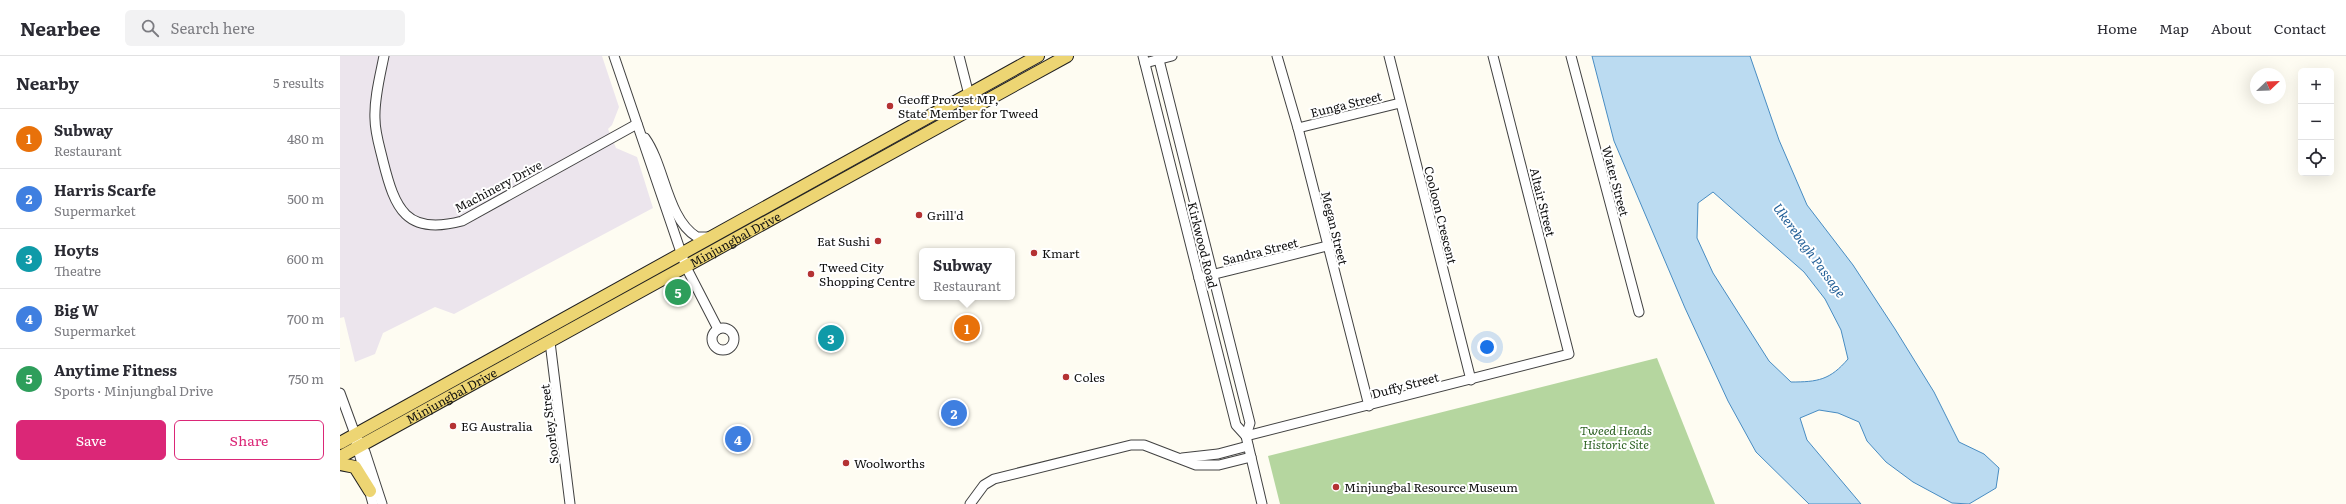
<!DOCTYPE html>
<html lang="en">
<head>
<meta charset="utf-8">
<style>
  body { margin:0; font-family:Literata,serif; background:#f2f2f3; color:#2b2b33 }
  .controls { position:absolute; right:12px; top:12px; display:grid; overflow:hidden; border-radius:6px; box-shadow:0 4px 16px #0002 }
  .controls button { width:36px; height:36px; display:grid; place-items:center; padding:0; border:0; border-bottom:1px solid #e1e1e2; background:#fff; color:#2b2b33; font:20px sans-serif }
  .compass { position:absolute; left:1910px; top:12px; width:36px; height:36px; border-radius:50%; background:#fff; box-shadow:0 4px 16px #0002; rotate:67deg }
  .you { position:absolute; left:1147px; top:291px; width:14px; height:14px; margin:-10px; border:3px solid #fff; border-radius:50%; background:#1a73e8; box-shadow:0 0 0 6px #1a73e833 }
  .badge { display:grid; place-items:center; width:26px; height:26px; border-radius:50%; background:#db2777; color:#fff; font-size:13px; font-weight:700 }
  .pin { position:absolute; translate:-50% -50%; border:2px solid #fff; box-shadow:0 1px 4px #0006 }
  .popup { position:absolute; left:579px; top:192px; width:96px; height:52px; box-sizing:border-box; display:grid; place-content:center; border-radius:6px; background:#fff; filter:drop-shadow(0 1px 3px #0005); font-size:13px; white-space:nowrap; color:#7c7c81 }
  .popup b { font-size:15px; color:#2b2b33 }
  .popup::after { content:''; position:absolute; left:50%; top:100%; margin-left:-8px; border:8px solid transparent; border-top-color:#fff }
  .list { margin:0; padding:0; list-style:none }
  h2 { display:flex; justify-content:space-between; align-items:center; height:52px; margin:0; padding:0 16px; font-size:17px }
  h2 small { font-size:13px; font-weight:400; color:#7c7c81 }
  .list li { display:grid; grid-template-columns:26px 1fr auto; gap:12px; align-items:center; box-sizing:border-box; height:60px; padding:0 16px; border-top:1px solid #e1e1e2 }
  .list b { display:block; font-size:15px; white-space:nowrap }
  .list p { margin:0; font-size:13px; white-space:nowrap; color:#7c7c81 }
  .list em { font-size:13px; font-style:normal; color:#7c7c81 }
  .actions { display:flex; gap:8px; padding:12px 16px }
  .actions a { flex:1; padding:9px 0; border:1px solid #db2777; border-radius:6px; text-align:center; font-size:14px; color:#db2777 }
  .actions .main { background:#db2777; color:#fff }
  .icon { flex:none; width:22px; height:22px; fill:none; stroke:currentColor; stroke-width:2; stroke-linecap:round; stroke-linejoin:round }
  .map { position:relative; flex:none; width:2006px; height:448px; overflow:hidden }
  header { display:flex; align-items:center; gap:24px; box-sizing:border-box; height:56px; padding:0 20px; background:#fff; border-bottom:1px solid #e1e1e2 }
  header strong { font-size:19px }
  nav { display:flex; gap:22px; margin-inline-start:auto; font-size:14px }
  .search { width:280px; height:36px; background:#f2f2f3; display:flex; align-items:center; gap:10px; box-sizing:border-box; padding:0 14px; border-radius:6px; color:#7c7c81; font-size:15px }
  main { display:flex }
  aside { flex:1; background:#fff }
  .map>svg:first-child { display:block }
  .industrial { fill:#ece5ed }
  .forest { fill:#b5d69f }
  .water { fill:#bbdbf1; stroke:#488cc2; fill-rule:evenodd }
  .lines { fill:none; stroke-linecap:round; stroke-linejoin:round }
  .minor-casing { stroke:#424242; stroke-width:11 }
  .major-casing { stroke:#202020; stroke-width:14 }
  .minor { stroke:#fff; stroke-width:9 }
  .major { stroke:#edd573; stroke-width:12 }
  .poi-dot { fill:#b43233; stroke:#fff; stroke-width:1.5 }
  .labels { text-anchor:middle; dominant-baseline:central; stroke-width:4; stroke-linejoin:round; paint-order:stroke }
  .poi-label { font-size:12px; fill:#0f0f0f; stroke:#fff; text-anchor:start }
  .street-label { font-size:12px; fill:#0f0f0f; stroke:#fff }
  .park-label { font-size:12px; font-style:italic; fill:#2e6224; stroke:#fff }
  .water-label { font-size:13px; font-style:italic; fill:#225f97; stroke:#fff }
</style>
</head>
<body>
<header>
<strong>Nearbee</strong>
<div class="search"><svg class="icon" aria-label="search" viewBox="0 0 24 24"><circle cx="10" cy="10" r="6"/><path d="M15 15l6 6"/></svg>Search here</div>
<nav><a>Home</a><a>Map</a><a>About</a><a>Contact</a></nav>
</header>
<main>
<aside>
<h2>Nearby<small>5 results</small></h2>
<ul class="list">
<li><span class="badge" style="background:#e8710a">1</span><div><b>Subway</b><p>Restaurant</p></div><em>480 m</em></li>
<li><span class="badge" style="background:#3f7fe0">2</span><div><b>Harris Scarfe</b><p>Supermarket</p></div><em>500 m</em></li>
<li><span class="badge" style="background:#0f9aa8">3</span><div><b>Hoyts</b><p>Theatre</p></div><em>600 m</em></li>
<li><span class="badge" style="background:#3f7fe0">4</span><div><b>Big W</b><p>Supermarket</p></div><em>700 m</em></li>
<li><span class="badge" style="background:#2e9e5b">5</span><div><b>Anytime Fitness</b><p>Sports · Minjungbal Drive</p></div><em>750 m</em></li>
</ul>
<div class="actions"><a class="main">Save</a><a>Share</a></div>
</aside>
<div class="map">
<svg width="2006" height="448" viewBox="0 0 2006 448">
  <rect width="100%" height="100%" fill="#fefcf2"/>
  <polygon class="industrial" points="0,0 262,0 279,51 272,69 268,73 276,92 297,101 313,152 114,258 95,251 43,277 35,298 15,306 4,261 0,262"/>
  <polygon class="forest" points="1317,302 1375,448 940,448 928,400"/>
  <path class="water" d="M1252,0h158l29,84 28,65 46,60 42,64 39,63 25,50 25,12 15,14 -3,20 -27,16 -17,-1 -39,-21 -27,-20 -19,-21 -8,-19 -21,-9 -19,-3 -19,8 7,22 54,64h-52l-53,-52 -28,-51 -43,-93 -71,-167zM1373,136l91,80 21,27 16,31 7,29c-18,21 -30,23 -57,23l-22,-21 -56,-88 -16,-35 1,-35z"/>
  <g class="lines">
    <g class="minor-casing">
      <g id="minor">
        <path d="M44,0c-4,20 -10,43 -9,63 0,14 5,29 8,42 12,48 23,75 79,60l175,-97"/>
        <polyline points="274,0 346,211 378,273"/>
        <polyline points="619,0 629,39"/>
        <polyline points="803,0 896,369 906,380"/>
        <polyline points="818,0 910,367 906,380 922,448"/>
        <polyline points="937,0 958,72 1029,350"/>
        <polyline points="1049,0 1131,324"/>
        <polyline points="1231,0 1299,256"/>
        <polyline points="805,7 832,0"/>
        <polyline points="958,72 1060,47"/>
        <path d="M305,82c20,28 22,81 52,99h13"/>
        <polyline points="859,222 987,190"/>
        <circle cx="383" cy="283" r="11"/>
        <polyline points="210,286 230,448"/>
        <polyline points="0,337 15,378 25,396 42,448"/>
        <polyline points="906,380 1229,298 1153,0"/>
        <polyline points="16,386 33,448"/>
        <polyline points="842,402 878,398 908,390"/>
        <polyline points="630,448 644,429 654,423 791,389 804,389 856,409 879,409 911,401"/>
      </g>
    </g>
    <g class="major-casing">
      <g id="major">
        <polyline points="0,387 698,0"/>
        <path id="s1" d="M0,401l727,-401"/>
        <polyline points="0,408 15,411 30,435"/>
      </g>
    </g>
    <use href="#minor" class="minor"/>
    <use href="#major" class="major"/>
  </g>
  <g class="poi-dot">
    <circle cx="550" cy="50" r="4"/>
    <circle cx="579" cy="159" r="4"/>
    <circle cx="538" cy="185" r="4"/>
    <circle cx="694" cy="197" r="4"/>
    <circle cx="471" cy="218" r="4"/>
    <circle cx="726" cy="321" r="4"/>
    <circle cx="113" cy="370" r="4"/>
    <circle cx="506" cy="407" r="4"/>
    <circle cx="996" cy="431" r="4"/>
  </g>
  <g class="labels">
    <g class="poi-label">
      <text x="558" y="43">Geoff Provest MP,<tspan x="558" dy="14">State Member for Tweed</tspan></text>
      <text x="587" y="159">Grill'd</text>
      <text x="530" y="185" text-anchor="end">Eat Sushi</text>
      <text x="702" y="197">Kmart</text>
      <text x="479" y="211">Tweed City<tspan x="479" dy="14">Shopping Centre</tspan></text>
      <text x="734" y="321">Coles</text>
      <text x="121" y="370">EG Australia</text>
      <text x="514" y="407">Woolworths</text>
      <text x="1004" y="431">Minjungbal Resource Museum</text>
    </g>
    <g class="street-label">
      <text transform="translate(1006 48) rotate(-14)">Eunga Street</text>
      <text transform="translate(1276 125) rotate(75)">Water Street</text>
      <text transform="translate(158 130) rotate(-28)">Machinery Drive</text>
      <text transform="translate(1203 146) rotate(76)">Altair Street</text>
      <text transform="translate(1101 159) rotate(76)">Cooloon Crescent</text>
      <text transform="translate(995 172) rotate(76)">Megan Street</text>
      <text stroke="none"><textPath href="#s1" startOffset="451">Minjungbal Drive</textPath></text>
      <text transform="translate(863 189) rotate(76)">Kirkwood Road</text>
      <text transform="translate(920 195) rotate(-14)">Sandra Street</text>
      <text transform="translate(1065 329) rotate(-15)">Duffy Street</text>
      <text stroke="none"><textPath href="#s1" startOffset="127">Minjungbal Drive</textPath></text>
      <text transform="translate(209 368) rotate(-97)">Soorley Street</text>
    </g>
    <g class="park-label">
      <text x="1276" y="374">Tweed Heads<tspan x="1276" dy="14">Historic Site</tspan></text>
    </g>
    <g class="water-label">
      <text transform="translate(1470 194) rotate(54)">Ukerebagh Passage</text>
    </g>
  </g>
</svg>
<div class="controls">
<button>+</button>
<button>−</button>
<button><svg class="icon" aria-label="locate" viewBox="0 0 24 24"><circle cx="12" cy="12" r="6"/><path d="M12 2v4M12 18v4M2 12h4M18 12h4"/></svg></button>
</div>
<svg class="compass" viewBox="-18 -18 36 36"><path d="M0-13l5 13h-10z" fill="#e53935"/><path d="M0 13l5-13h-10z" fill="#7c7c81"/></svg>
<div class="you"></div>
<div class="pin badge" style="left:627px;top:272px;background:#e8710a">1</div>
<div class="popup"><b>Subway</b>Restaurant</div>
<div class="pin badge" style="left:614px;top:357px;background:#3f7fe0">2</div>
<div class="pin badge" style="left:491px;top:282px;background:#0f9aa8">3</div>
<div class="pin badge" style="left:398px;top:383px;background:#3f7fe0">4</div>
<div class="pin badge" style="left:338px;top:236px;background:#2e9e5b">5</div>
</div>
</main>
</body>
</html>
